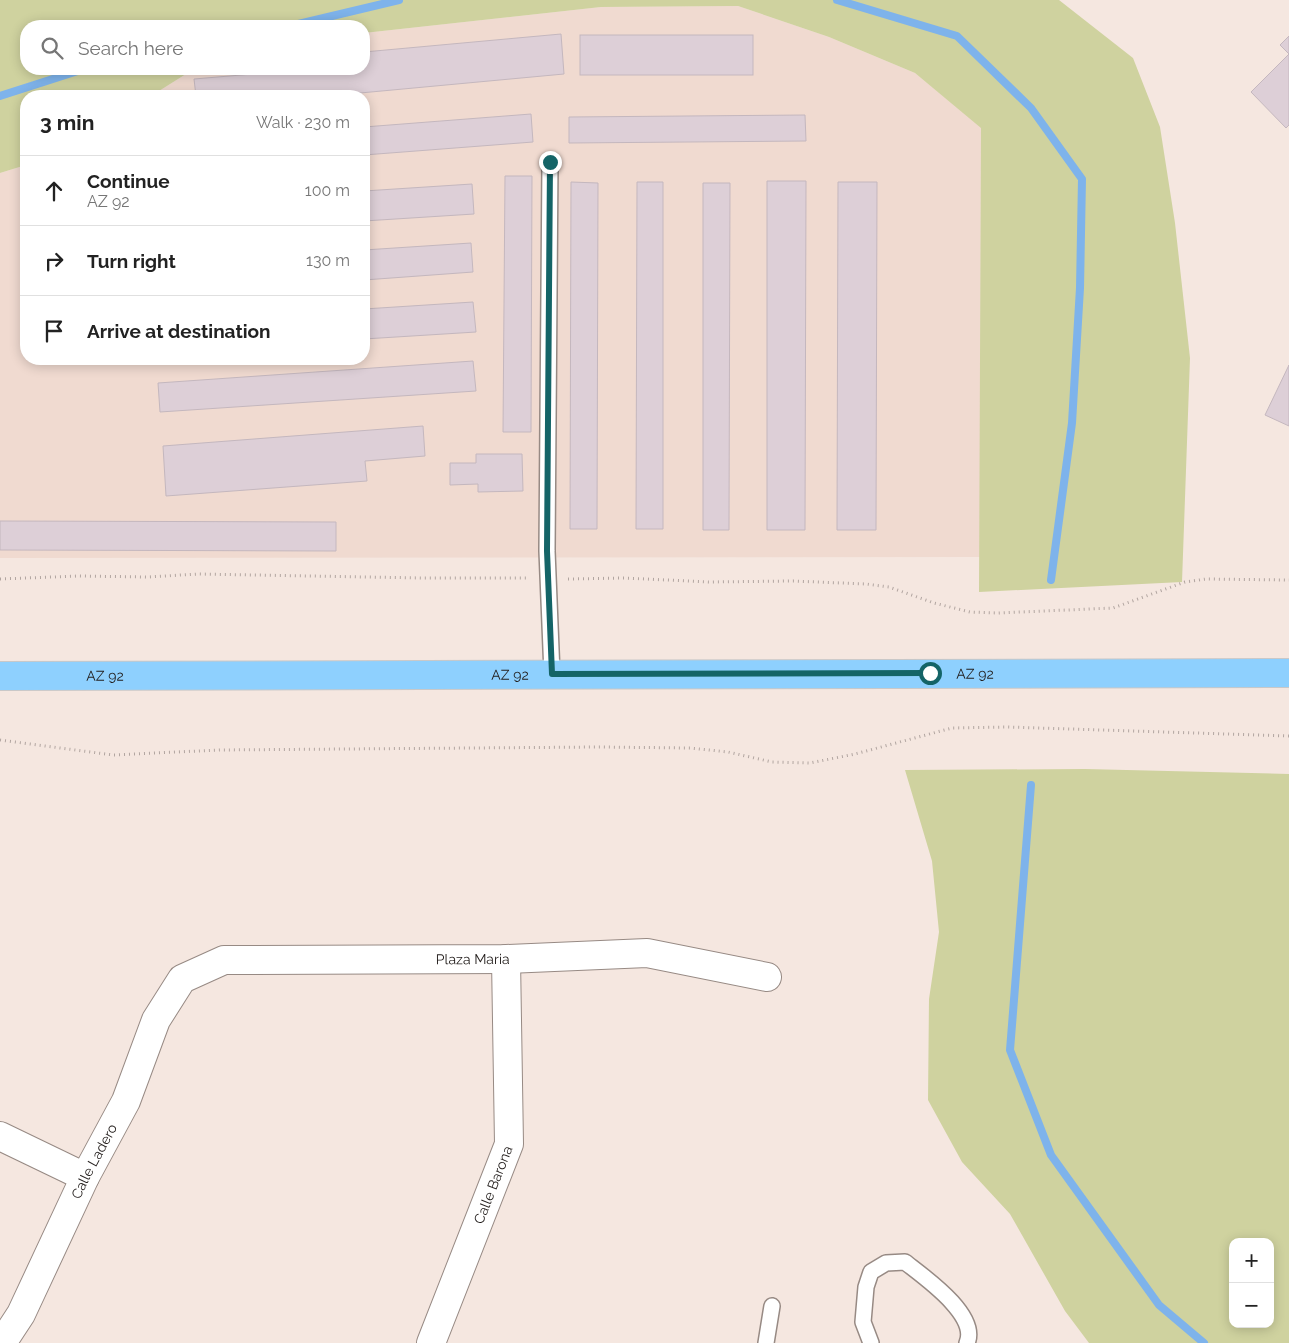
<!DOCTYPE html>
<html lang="en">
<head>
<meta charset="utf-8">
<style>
  body { margin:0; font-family:Raleway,sans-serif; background:#f2f2f2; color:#222 }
  .controls { position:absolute; right:15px; bottom:15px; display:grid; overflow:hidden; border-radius:10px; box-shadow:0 2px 12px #0003 }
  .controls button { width:45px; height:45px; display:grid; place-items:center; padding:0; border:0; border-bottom:1px solid #e0e0e0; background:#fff; color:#222; font:25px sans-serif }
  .stop { position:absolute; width:15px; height:15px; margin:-11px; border:4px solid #146467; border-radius:50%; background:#fff }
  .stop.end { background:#146467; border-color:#fff; box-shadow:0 1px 5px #0008 }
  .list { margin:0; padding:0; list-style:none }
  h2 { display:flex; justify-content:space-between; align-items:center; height:65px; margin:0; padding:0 20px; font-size:21px }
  h2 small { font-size:16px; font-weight:400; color:#767676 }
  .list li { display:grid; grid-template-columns:32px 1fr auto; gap:15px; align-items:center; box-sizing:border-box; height:70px; padding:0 20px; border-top:1px solid #e0e0e0 }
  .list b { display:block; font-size:19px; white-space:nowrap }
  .list p { margin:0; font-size:16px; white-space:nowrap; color:#767676 }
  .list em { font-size:16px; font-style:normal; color:#767676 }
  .icon { flex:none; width:28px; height:28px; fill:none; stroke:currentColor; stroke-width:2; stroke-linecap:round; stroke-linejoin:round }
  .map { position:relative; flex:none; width:1289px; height:1343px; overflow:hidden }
  .search { position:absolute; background:#fff; box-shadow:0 2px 12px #0003; left:20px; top:20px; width:350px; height:55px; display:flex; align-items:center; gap:12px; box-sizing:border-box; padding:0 18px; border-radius:20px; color:#767676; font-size:19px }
  .panel { position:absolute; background:#fff; box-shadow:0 2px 12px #0003; left:20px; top:90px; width:350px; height:275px; border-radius:20px }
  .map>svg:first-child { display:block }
  .built { fill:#f0dad0 }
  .green { fill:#cfd29f; fill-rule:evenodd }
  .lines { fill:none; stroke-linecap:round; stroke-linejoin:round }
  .stream { stroke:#7eb3eb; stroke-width:8 }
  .building { fill:#ddcfd7; stroke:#c4b7be }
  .lane-casing { stroke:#978a84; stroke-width:18 }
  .street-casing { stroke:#978a84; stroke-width:30 }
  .primary-casing { stroke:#c9c8c8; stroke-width:30 }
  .path { stroke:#b1a5a0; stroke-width:3; stroke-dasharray:1 4; stroke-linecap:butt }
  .lane { stroke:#fff; stroke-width:15 }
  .street { stroke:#fff; stroke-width:28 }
  .primary { stroke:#8ed0fe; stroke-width:28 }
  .route { stroke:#146467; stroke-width:6 }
  .labels { text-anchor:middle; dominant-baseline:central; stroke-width:4; stroke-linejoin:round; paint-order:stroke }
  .street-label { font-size:14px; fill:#201b19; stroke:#fef5f1 }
</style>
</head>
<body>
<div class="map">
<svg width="1289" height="1343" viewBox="0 0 1289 1343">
  <rect width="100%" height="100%" fill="#f5e7e0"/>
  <polygon class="built" points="738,6 829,37 915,73 981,127 980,557 0,558 0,173 26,165 26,359 364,359 364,96 151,96 194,69 364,69 364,33 601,7"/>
  <g class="green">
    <polygon points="0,0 1059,0 1133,58 1160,127 1175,223 1190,358 1182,582 979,592 981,128 915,73 829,37 738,6 601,7 364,33 364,26 26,26 26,69 194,69 151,96 26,96 26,165 0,173"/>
    <path d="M1085,769l204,5v569h-200l-24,-32 -55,-97 -48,-52 -34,-62 1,-101 10,-67 -7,-71 -27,-91zM1233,1242h37v82h-37z"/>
  </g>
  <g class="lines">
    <g class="stream">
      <polyline points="837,0 957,36 1031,108 1082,179 1080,288 1072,423 1051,580"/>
      <polyline points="290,26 399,0"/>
      <polyline points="0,96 84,69"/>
      <polyline points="1031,785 1010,1050 1051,1155 1159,1305 1204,1343"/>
    </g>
  </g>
  <g class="building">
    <polygon points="561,34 564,74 328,96 196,96 194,79 312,69 364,69 364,52"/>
    <rect x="580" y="35" width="173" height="40"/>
    <polygon points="1289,36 1289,54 1280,45"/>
    <polygon points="1289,54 1289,125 1286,128 1251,92"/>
    <polygon points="531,114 533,142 364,155 364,127"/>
    <polygon points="805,115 806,141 569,143 569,117"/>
    <polygon points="505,176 532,176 531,432 503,432"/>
    <polygon points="767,181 806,181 805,530 767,530"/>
    <polygon points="571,182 598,183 597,529 570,529"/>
    <polygon points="637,182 663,182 663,529 636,529"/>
    <polygon points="838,182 877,182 876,530 837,530"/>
    <polygon points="703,183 730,183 729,530 703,530"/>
    <polygon points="472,184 474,214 364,221 364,191"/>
    <polygon points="471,243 473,272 364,280 364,250"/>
    <polygon points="473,302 476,332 364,339 364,309"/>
    <polygon points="473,361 476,391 160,412 158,383"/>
    <polygon points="1289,365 1289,426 1265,415"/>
    <polygon points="423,426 425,456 365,461 367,481 166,496 163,446"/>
    <polygon points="476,454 522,454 523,491 478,492 478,484 450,485 450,463 476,463"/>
    <polygon points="0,521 336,522 336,551 0,550"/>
  </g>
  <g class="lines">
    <g class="lane-casing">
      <g id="lane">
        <polyline points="550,162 547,551 552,674"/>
        <polyline points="766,1343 772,1306"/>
        <path d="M871,1343l-8,-21 3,-35 5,-15 15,-9 19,-1c19,15 74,53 62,81"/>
      </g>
    </g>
    <g class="street-casing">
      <g id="street">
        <polyline points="0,1136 85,1177"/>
        <path id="s1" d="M2,1343l19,-29 64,-137 41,-76 30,-81 26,-41 42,-19 282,-1 141,-6 120,24"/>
        <path id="s2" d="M431,1343l78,-199 -3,-185"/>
      </g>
    </g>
    <g class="primary-casing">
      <g id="primary">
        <path id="s3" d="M0,676l1289,-3"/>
      </g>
    </g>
    <g class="path">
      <polyline points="0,579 79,576 148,577 198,574 422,578 529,578"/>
      <polyline points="568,579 625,578 708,582 793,581 866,584 889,587 934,603 970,612 998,613 1113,608 1185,582 1206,579 1289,580"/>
      <polyline points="0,740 113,755 219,750 599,747 690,748 728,752 772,762 810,763 855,754 952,728 1008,727 1289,736"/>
    </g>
    <use href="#lane" class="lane"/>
    <use href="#street" class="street"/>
    <use href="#primary" class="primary"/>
  </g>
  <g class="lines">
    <polyline class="route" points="550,162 547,551 552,674 930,673"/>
  </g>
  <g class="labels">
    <g class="street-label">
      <text stroke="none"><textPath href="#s3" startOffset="975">AZ 92</textPath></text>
      <text stroke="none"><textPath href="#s3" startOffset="510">AZ 92</textPath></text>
      <text stroke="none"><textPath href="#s3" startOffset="105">AZ 92</textPath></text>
      <text stroke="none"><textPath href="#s1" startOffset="702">Plaza Maria</textPath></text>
      <text stroke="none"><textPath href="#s1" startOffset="204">Calle Ladero</textPath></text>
      <text stroke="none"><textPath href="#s2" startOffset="170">Calle Barona</textPath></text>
    </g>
  </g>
</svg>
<div class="controls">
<button>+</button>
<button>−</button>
</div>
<div class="stop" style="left:930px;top:673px"></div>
<div class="stop end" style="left:550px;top:162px"></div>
<div class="search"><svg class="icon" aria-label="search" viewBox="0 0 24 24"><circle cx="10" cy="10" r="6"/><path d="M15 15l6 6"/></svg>Search here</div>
<section class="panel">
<h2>3 min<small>Walk · 230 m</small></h2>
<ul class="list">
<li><svg class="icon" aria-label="ahead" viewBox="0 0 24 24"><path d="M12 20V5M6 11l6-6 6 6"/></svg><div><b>Continue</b><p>AZ 92</p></div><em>100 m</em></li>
<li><svg class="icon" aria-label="right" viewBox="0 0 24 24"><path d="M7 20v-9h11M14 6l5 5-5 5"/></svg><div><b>Turn right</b></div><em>130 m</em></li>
<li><svg class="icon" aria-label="arrive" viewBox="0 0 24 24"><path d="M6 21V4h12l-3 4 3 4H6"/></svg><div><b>Arrive at destination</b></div></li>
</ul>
</section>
</div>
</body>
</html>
